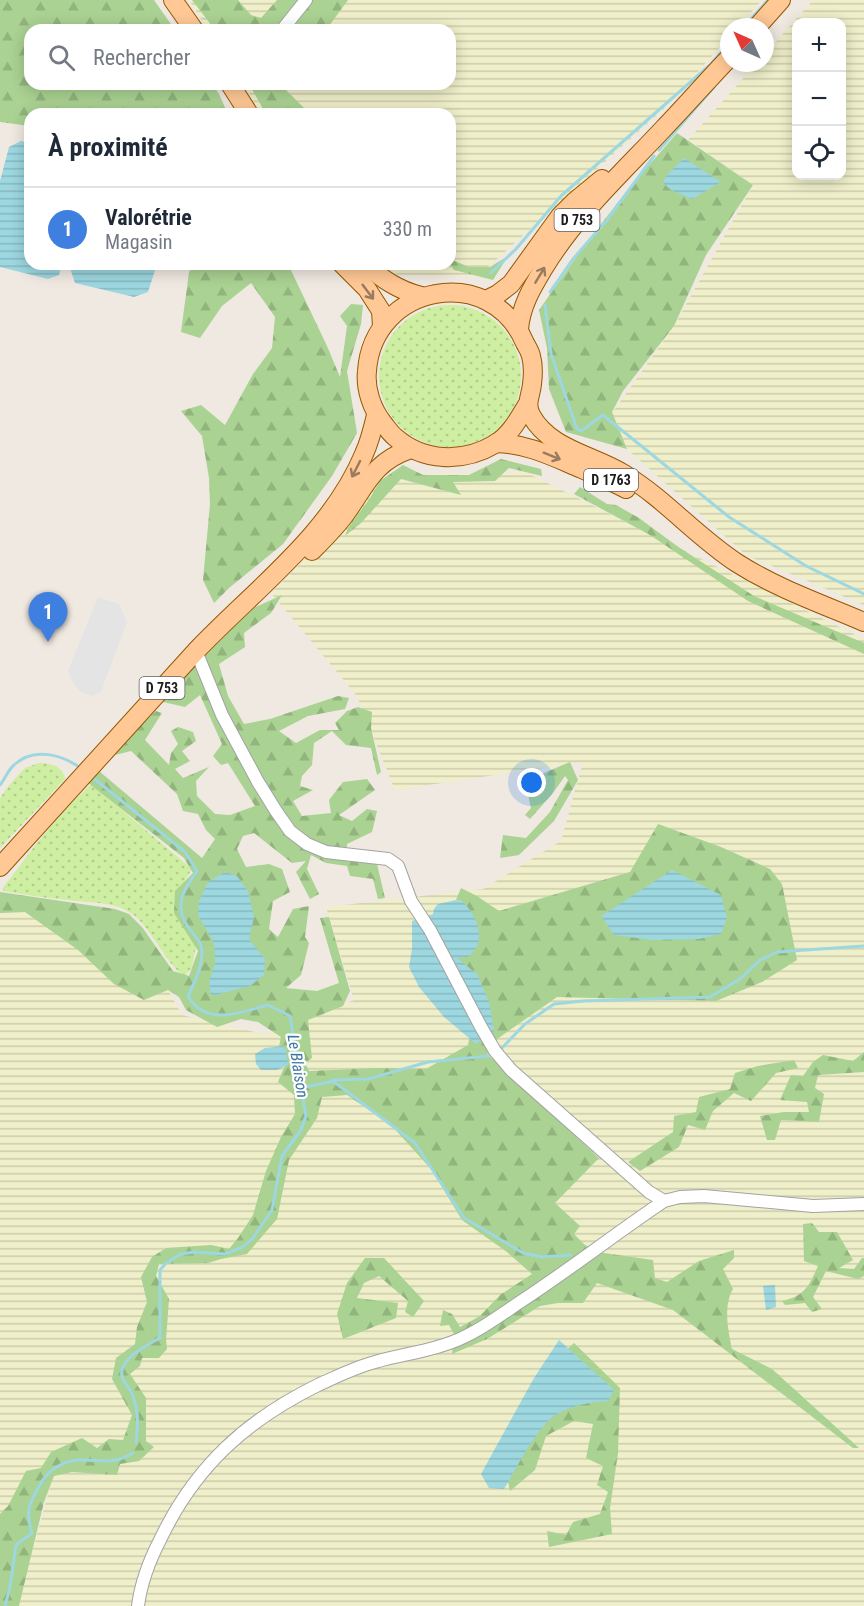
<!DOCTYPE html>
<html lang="fr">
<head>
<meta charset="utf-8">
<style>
  body { margin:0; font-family:"Roboto Condensed",sans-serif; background:#f2f2f3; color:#1f2937 }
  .controls { position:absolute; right:18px; top:18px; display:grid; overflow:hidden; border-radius:12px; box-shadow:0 3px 15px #0003 }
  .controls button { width:54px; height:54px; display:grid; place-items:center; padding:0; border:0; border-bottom:2px solid #e0e1e3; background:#fff; color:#1f2937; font:30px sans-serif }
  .compass { position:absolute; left:720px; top:18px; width:54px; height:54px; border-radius:50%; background:#fff; box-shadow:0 3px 15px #0003; rotate:315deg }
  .you { position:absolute; left:532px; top:783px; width:21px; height:21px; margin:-15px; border:4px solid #fff; border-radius:50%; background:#1a73e8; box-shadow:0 0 0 9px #1a73e833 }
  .badge { display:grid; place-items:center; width:39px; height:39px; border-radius:50%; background:#c80011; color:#fff; font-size:20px; font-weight:700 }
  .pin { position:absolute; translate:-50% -50px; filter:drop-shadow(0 2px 3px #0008) }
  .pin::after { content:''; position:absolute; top:32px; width:21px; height:18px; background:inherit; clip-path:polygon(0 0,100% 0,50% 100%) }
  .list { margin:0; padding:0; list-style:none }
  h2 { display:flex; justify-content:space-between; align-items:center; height:78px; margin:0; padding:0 24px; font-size:26px }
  h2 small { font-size:20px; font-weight:400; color:#747a83 }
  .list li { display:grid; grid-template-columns:39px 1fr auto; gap:18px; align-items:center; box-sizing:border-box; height:84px; padding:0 24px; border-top:2px solid #e0e1e3 }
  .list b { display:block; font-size:22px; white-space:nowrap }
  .list p { margin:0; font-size:20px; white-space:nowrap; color:#747a83 }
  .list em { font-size:20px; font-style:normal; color:#747a83 }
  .icon { flex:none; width:33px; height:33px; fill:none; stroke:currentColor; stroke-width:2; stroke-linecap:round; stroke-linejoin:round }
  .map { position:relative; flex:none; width:864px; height:1606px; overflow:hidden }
  .search { position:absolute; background:#fff; box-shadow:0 3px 15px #0003; left:24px; top:24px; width:432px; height:66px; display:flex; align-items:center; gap:15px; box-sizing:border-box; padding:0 21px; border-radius:18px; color:#747a83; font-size:22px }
  .panel { position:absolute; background:#fff; box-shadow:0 3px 15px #0003; left:24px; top:108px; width:432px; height:162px; border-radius:18px }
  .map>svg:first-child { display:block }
  .farmland { fill:url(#farmland-rules); fill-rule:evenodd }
  .grass { fill:url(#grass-dots) }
  .forest { fill:url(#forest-firs) }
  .parking { fill:#e4e4e4 }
  .water { fill:url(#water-rules) }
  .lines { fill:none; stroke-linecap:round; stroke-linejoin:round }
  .stream { stroke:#9dd7e0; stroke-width:3 }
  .street-casing { stroke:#a3a3a3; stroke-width:14 }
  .primary-casing { stroke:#945700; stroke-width:20 }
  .street { stroke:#fff; stroke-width:12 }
  .primary { stroke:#ffc895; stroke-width:18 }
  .oneway { stroke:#997b5f }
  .labels { text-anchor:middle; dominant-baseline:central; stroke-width:4.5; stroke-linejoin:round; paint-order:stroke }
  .shield { fill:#fff; stroke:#606060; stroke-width:1.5 }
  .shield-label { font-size:14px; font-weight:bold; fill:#1c1c1c }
  .water-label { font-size:16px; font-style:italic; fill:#3c78a3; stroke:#fff }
</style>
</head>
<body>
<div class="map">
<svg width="864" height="1606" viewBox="0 0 864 1606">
  <defs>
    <pattern id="farmland-rules" width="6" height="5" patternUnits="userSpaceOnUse" patternTransform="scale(1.5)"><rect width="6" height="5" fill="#efefca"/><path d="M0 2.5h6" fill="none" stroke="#ccccad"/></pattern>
    <pattern id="grass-dots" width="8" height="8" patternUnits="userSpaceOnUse" patternTransform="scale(1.5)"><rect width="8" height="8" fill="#ceeea2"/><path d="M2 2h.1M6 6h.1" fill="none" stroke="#b0cc8b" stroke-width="1.8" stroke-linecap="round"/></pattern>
    <pattern id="forest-firs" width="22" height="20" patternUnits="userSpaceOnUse" patternTransform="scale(1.5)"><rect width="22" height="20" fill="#aad292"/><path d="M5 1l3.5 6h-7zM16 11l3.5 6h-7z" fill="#92b47d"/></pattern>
    <pattern id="water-rules" width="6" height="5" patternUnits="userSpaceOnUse" patternTransform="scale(1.5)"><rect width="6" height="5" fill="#9dd7e0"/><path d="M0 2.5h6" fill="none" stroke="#87b8c0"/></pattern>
  </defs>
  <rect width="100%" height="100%" fill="#efe9e1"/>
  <g class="farmland">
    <polygon points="189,0 762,0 738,27 729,27 729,37 665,108 478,276 397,275 387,264 450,264 450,114 262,114 243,84 450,84 450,30 208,30"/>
    <path d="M813,0h51v605l-118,-50 -119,-106 -15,-36 62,-87 79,-141 -65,-45 69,-77h8v-9zM796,22h46v154h-46z"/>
    <polygon points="525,472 864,639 864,1606 19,1606 29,1563 53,1477 0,1527 0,913 24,912 40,922 168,990 182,1015 268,1035 354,1000 326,907 483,889 561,841 583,762 395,790 357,696 271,593 389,475"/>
  </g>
  <g class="grass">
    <circle cx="450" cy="376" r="71"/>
    <path d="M39,763c11,0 24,3 26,16l-65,69v-50l10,-14 15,-16z"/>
    <path d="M91,784l101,85 -12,19 16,58 -4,21 -7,9c-19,-11 -32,-45 -50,-60 -17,-15 -45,-13 -67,-16 -21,-2 -43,-5 -64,-9l-2,-2 35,-46 25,-30z"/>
  </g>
  <g class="forest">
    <polygon points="0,0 154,0 175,30 30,30 30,84 212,84 219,94 228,114 30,114 30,126 0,122"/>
    <polygon points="192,0 238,0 251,15 261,18 277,0 348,0 326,30 215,30"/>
    <polygon points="249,84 280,84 310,114 266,114"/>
    <polygon points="677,133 753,185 706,255 674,326 623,391 612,412 627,449 566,432 549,389 547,348 539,310 587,242 630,187"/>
    <polygon points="508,256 493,280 454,270 450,264 450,259 469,267 490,267"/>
    <polygon points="194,264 288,264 327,346 340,377 347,326 340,316 351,304 363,305 361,324 347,371 357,433 332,476 283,544 229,588 214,603 203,580 210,504 209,478 202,436 181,411 201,405 225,425 253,374 272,348 275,317 251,283 222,306 200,338 181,332 189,272"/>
    <polygon points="501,459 541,469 542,476 509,468 495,481 453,482 461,495 401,479 361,523 345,536 348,528 370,498 380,481 403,465 423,475 469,475"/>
    <polygon points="580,487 607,504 616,505 639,518 677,546 754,596 864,643 864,654 748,601 650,535 574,494"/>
    <path d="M282,595l-11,18 -27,20 1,14 -26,17 9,32 16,28 26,-5 68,-23 11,2 -4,11 -37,7 -29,15 17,12 24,-13h19l-4,-7 12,-12 11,-4 14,5 -1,16 10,44 -4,3 -6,-27 -25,-3 -14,-14 -18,12 -2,22 -10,11 -2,10 13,4 -20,11 9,15 29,-3 -2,-13 14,-18 24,-3 8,11 -36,25 13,6 15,-12 10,2 -5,21 -25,12v17l30,3 8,34 -7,1 -5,-20 -23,-3 -3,-10 -21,-3 -15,-8 -4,14 12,25 -9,5 -14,-27 10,-11 -14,2 -38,-30 -11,3 -6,13 9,18 23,-3 13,5 8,23 -17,9 -4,28 9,8 15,-28 16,-3 -4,31 4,6 -8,32 -15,13 31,3 22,-8 -19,-65 9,-1 21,74 -7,15 -35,14 4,38 -7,5 4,8 67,-3 50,1 42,-24 10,-50 -23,-38 7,-56 -6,-1 5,-12 16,8 22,15 131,-39 28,-48 63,23 49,22 12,15 15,76 -35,22 -46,19 -159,-4 -60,42 -10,15 112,104 -44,45 25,23 -6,8 11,11 19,8 49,7 2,18 12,4 32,-21 35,-11v8l-11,11 10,20c-10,17 -5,41 -1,60l40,20 87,79h-6l-180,-138 -76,-27 -14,20h-25l-18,3 -53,33 -35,15 2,-20 -5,-9 -9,1 3,-16 9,4 8,13 20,-11 20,-21 32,-21 -25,-22 -45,-32 -31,-51 -40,-44 -44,-30 -25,2 -5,21 -28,42 -12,59 -30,35 -26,5 -13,4 -49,1 -3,12 13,23 -3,41 1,9 -8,9h-17l-2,8 -10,8 16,24v43l8,6 -15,14 -19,3 -3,11 -45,-3 -18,4 -10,26 -25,104h-19v-92l8,-8 18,-35 15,-3 10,-16 31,-14 15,10 12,-9 14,1 9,-25 -20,-36 4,-21 19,-14 2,-17 10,-25 -6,-25 11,-20 14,-9 45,-3 18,4 9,-11 15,-23 13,-44 15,-34 14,-23 -1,-19 -16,-13 7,-17 -8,-9 4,-19 -23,-15 -17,-3 -24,8 -31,-17 -7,-13 -11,-7 -24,10 -30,-16 -36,-34 -53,-38 -25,1v-21l115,17 14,5 13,13 31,44 16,5 9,-25 -24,-38 1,-22 18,-18 -9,-15 -97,-76 12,-11 103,87 13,-19 -9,-9 -8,-16 -15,-3 -6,-17 -46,-43 -16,4 5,-10 36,-34 6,2 -17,27 24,25 2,-12 7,-9 -7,-13 7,-4 15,5 3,9 -14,10 8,10 -15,8 8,9 26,-11 -13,14 1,15 18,18 15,1 25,-9 -27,-43 -7,2 -8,-9 9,-12 -22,-49 -15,12 -22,-5v-8l82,-82z"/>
    <polygon points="570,762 578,780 554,821 519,855 500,858 503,835 526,838 550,812 568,780 565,776 553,793 530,819 525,815 531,808 525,781"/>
    <polygon points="864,1052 864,1072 818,1075 815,1088 824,1094 819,1122 781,1120 775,1140 767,1140 760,1116 784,1112 809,1112 807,1102 780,1100 791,1075 803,1076 813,1062 823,1055 853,1061"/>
    <polygon points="794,1060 798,1068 776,1073 751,1101 734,1093 713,1111 705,1130 688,1125 679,1147 640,1171 628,1162 673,1132 674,1116 696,1112 699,1097 730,1089 735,1073 758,1066"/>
    <path d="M812,1223l7,9h18l16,28 -14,8 15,1 8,-11h2v18l-6,3 -32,-8 -13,26 9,12 -10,3 -7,-9 -20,2 -3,-4c23,-5 27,-15 36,-35l-14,-5 -1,-37z"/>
    <polygon points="365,1258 384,1258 424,1301 413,1317 405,1312 408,1301 379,1276 364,1283 357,1298 398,1303 396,1318 343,1339 337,1314 347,1283"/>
    <polygon points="574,1343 620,1388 618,1453 610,1508 612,1534 549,1547 547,1531 566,1535 573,1522 600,1514 608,1492 597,1485 603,1466 586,1458 593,1424 574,1421 546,1436 535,1470 510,1491 505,1468 563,1353"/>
  </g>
  <polygon class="parking" points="98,597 119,604 127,622 104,683 102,691 92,696 81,692 74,684 68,671"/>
  <g class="water">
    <polygon points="21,141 30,143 30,264 62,264 59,275 48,279 0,267 0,181 9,147"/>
    <polygon points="684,158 721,182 692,199 671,190 663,183 667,175"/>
    <polygon points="71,264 157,264 148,292 134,297 75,283 70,268"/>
    <polygon points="672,870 721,895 727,918 721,934 699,939 652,940 614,935 601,916"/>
    <polygon points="225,872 237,876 248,891 254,917 249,939 265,959 264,975 250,986 211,996 209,982 215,964 215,952 213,941 198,915 199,901 208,882"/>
    <path d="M456,900l6,1c11,10 22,29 15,45 -2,4 -6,8 -9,11l-11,1 20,16 12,28 5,29 -18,13 -32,-27 -25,-30 -10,-20 3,-18v-28l21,-7 1,-5 4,-5z"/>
    <polygon points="283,1046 286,1050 288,1065 277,1070 261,1070 256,1064 255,1054 265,1048"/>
    <polygon points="775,1285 776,1307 766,1310 763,1286"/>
    <path d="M559,1340l55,50 -6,11c-19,1 -47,6 -61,21 -16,17 -31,47 -43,67l-15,-1 -8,-14 53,-96z"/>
  </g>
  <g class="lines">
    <g class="stream">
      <polyline points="744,27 768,0"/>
      <polyline points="659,150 714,87"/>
      <polyline points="491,273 516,249 561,196 711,64 729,43"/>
      <polyline points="550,292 573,259 607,220 654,156"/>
      <polyline points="545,305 551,354 577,429 581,431 603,415 729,517 806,566 864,594"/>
      <path d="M92,777l93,75 12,19c-13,18 -24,34 -9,56 4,6 11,12 13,19 4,17 -7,36 -13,51 3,3 6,8 10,11 20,15 49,2 70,-3l22,11 16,100 -5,14 -19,26 -10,54 -19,28 -10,9 -18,7 -31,-2 -13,2 -15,9 -6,7v68c-11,6 -42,21 -38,38 1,7 9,13 11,20 6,19 5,28 3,47"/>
      <path d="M0,785c5,-6 8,-15 14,-20 20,-19 49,-10 68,4"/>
      <polyline points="501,1049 525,1024 554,1004 583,1001 710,997 740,979 760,960 777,952 864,946"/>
      <polyline points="333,1080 368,1079 428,1062 488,1056"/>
      <polyline points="301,1088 333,1081 415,1143 464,1218 523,1253 542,1257 571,1255"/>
      <path d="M5,1606l5,-19 6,-42 16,-12c-6,-19 -4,-28 6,-45 8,-16 22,-26 40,-28 22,-1 34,6 55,-7"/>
    </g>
    <g class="street-casing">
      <g id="street">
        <polyline points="282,30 306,0"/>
        <polyline points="196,651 222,715 258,782 276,811 290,831 307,844 326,852 388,859 398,866 411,901 430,930 481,1027 495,1051 511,1070 649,1192 664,1201 680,1197 704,1196 813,1206 864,1204"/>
        <path d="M138,1606c3,-24 12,-47 23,-68 35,-73 87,-119 159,-154 18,-8 36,-17 55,-22 31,-9 61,-11 91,-26 19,-9 36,-22 54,-34 49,-32 95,-68 144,-101"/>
      </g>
    </g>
    <g class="primary-casing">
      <g id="primary">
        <polyline points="173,0 194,30"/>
        <polyline points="757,27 781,0"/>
        <polyline points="230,84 249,114"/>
        <polyline points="342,264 367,289 381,311 382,326"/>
        <path d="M365,264c17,15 33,26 56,32"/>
        <polyline points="486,300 498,294 511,284 560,216 574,202 602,179"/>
        <path d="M519,329c2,-24 14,-43 26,-63 33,-53 77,-93 119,-138 22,-23 43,-47 65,-70"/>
        <path d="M527,405c-9,15 -17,30 -32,39 -32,19 -72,18 -100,-7 -5,-4 -8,-9 -12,-14 -11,-14 -18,-34 -16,-52 6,-87 124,-109 158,-28 2,4 5,8 6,13 2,7 2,20 1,28 -1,12 -7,19 -1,31 18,34 62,40 93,59 41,25 73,63 113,89 39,25 85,41 127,59"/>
        <path d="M496,443c33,1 57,14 86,26 15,7 30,12 44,20"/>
        <path d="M312,551c11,-11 22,-22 32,-35 22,-30 28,-54 67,-67"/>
        <path d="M0,867l196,-216c59,-62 134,-116 168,-197 6,-13 9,-26 12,-39"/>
      </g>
    </g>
    <use href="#street" class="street"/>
    <use href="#primary" class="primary"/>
  </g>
  <defs><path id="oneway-shaft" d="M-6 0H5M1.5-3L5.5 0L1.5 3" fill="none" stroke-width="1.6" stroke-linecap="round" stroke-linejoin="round" transform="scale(1.5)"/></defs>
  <g class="oneway">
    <use href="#oneway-shaft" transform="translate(540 275) rotate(-59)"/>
    <use href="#oneway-shaft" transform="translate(368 292) rotate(53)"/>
    <use href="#oneway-shaft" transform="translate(552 456) rotate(22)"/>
    <use href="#oneway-shaft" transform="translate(356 469) rotate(117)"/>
  </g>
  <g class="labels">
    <g class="shield">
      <rect x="554.5" y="209" width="45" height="22" rx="4.5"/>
      <rect x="584" y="469" width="54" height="22" rx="4.5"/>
      <rect x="139.5" y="677" width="45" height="22" rx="4.5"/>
    </g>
    <g class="shield-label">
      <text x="577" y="220">D 753</text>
      <text x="611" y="480">D 1763</text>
      <text x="162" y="688">D 753</text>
    </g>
    <g class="water-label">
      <text transform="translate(298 1066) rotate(81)">Le Blaison</text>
    </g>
  </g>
</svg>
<div class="controls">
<button>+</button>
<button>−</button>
<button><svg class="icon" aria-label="locate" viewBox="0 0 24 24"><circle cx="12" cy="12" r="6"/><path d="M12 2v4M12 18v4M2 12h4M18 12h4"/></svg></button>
</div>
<svg class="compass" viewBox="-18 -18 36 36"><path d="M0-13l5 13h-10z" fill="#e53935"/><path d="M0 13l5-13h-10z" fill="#747a83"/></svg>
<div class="you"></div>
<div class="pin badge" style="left:48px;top:642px;background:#3f7fe0">1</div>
<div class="search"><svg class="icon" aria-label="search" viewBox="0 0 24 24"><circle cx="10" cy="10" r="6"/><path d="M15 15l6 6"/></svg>Rechercher</div>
<section class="panel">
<h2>À proximité<small></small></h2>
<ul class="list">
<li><span class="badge" style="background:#3f7fe0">1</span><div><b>Valorétrie</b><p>Magasin</p></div><em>330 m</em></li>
</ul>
</section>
</div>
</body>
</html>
